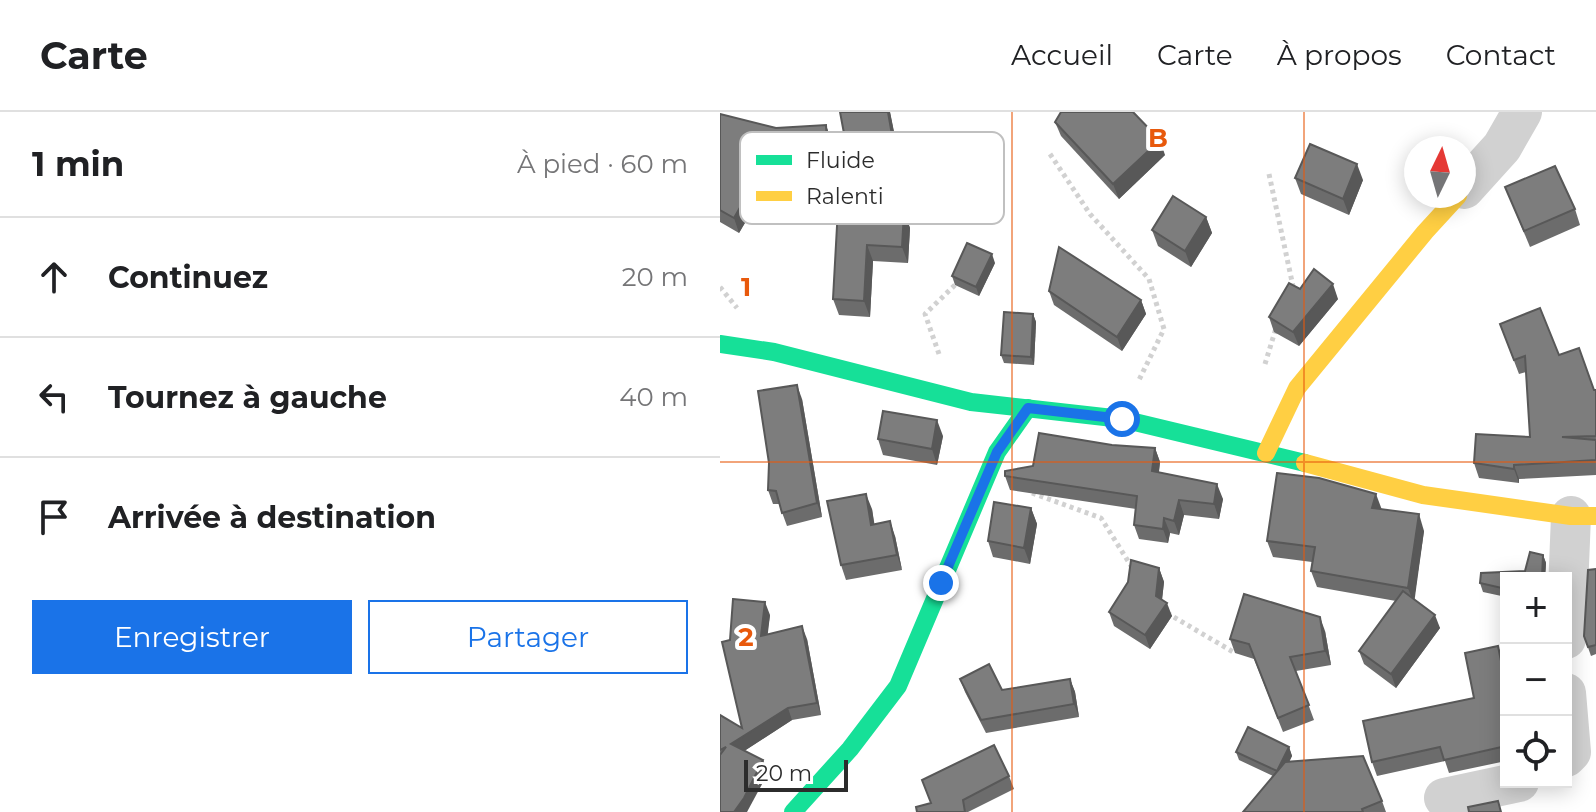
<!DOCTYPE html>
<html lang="fr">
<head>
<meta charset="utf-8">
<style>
  body { margin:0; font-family:Montserrat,sans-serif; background:#f6f6f6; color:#202124 }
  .controls { position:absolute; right:24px; bottom:24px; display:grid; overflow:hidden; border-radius:0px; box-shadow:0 4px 20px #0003 }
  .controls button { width:72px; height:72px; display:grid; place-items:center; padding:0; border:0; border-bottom:2px solid #e0e0e0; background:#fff; color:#202124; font:40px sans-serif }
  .compass { position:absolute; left:684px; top:24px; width:72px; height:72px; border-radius:50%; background:#fff; box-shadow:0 4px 20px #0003; rotate:5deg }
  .scale { position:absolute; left:24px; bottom:20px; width:104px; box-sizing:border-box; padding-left:8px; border:4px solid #2c2c2c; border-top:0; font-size:22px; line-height:28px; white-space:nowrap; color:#2c2c2c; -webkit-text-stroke:6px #fff; paint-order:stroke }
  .stop { position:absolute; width:24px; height:24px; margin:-18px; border:6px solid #1a73e8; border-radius:50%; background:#fff }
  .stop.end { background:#1a73e8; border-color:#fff; box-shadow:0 2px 8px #0008 }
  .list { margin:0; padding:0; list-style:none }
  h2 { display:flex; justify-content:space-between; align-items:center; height:104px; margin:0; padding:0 32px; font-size:34px }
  h2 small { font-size:26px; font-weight:400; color:#757577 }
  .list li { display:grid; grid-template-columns:52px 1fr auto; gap:24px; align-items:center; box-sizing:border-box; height:120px; padding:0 32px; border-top:2px solid #e0e0e0 }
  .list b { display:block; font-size:30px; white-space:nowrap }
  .list em { font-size:26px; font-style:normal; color:#757577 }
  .actions { display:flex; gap:16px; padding:24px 32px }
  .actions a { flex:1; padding:18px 0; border:2px solid #1a73e8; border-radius:0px; text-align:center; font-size:28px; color:#1a73e8 }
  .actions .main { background:#1a73e8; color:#fff }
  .icon { flex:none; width:44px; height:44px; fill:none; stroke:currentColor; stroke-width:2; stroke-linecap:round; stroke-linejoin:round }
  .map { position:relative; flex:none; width:876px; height:700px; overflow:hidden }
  header { display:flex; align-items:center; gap:48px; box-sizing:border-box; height:112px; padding:0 40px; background:#fff; border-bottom:2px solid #e0e0e0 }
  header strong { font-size:38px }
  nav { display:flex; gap:44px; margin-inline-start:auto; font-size:28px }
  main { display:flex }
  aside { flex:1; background:#fff }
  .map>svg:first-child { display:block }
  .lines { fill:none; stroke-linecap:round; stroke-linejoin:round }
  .path { stroke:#d1d1d1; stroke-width:5; stroke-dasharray:4 4; stroke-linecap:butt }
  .street { stroke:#d1d1d1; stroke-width:40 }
  .fast { stroke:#16e098; stroke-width:18 }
  .slow { stroke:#ffcf43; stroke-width:18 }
  .wall { fill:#6c6c6c }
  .shaded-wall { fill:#585858 }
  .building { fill:#7d7d7d; stroke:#585858; stroke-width:2 }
  .route { stroke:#1a73e8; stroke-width:10 }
  .grid { fill:none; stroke:#e8590c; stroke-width:2; stroke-opacity:0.55 }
  .key { fill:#fff; stroke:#c0c0c0; stroke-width:2 }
  .key-label { font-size:22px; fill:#2c2c2c }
  .grid-label { font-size:26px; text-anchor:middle; font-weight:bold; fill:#e8590c; stroke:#fff; stroke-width:8; stroke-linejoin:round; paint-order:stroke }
</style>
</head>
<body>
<header>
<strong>Carte</strong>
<nav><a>Accueil</a><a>Carte</a><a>À propos</a><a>Contact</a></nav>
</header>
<main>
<aside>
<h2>1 min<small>À pied · 60 m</small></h2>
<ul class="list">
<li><svg class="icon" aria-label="ahead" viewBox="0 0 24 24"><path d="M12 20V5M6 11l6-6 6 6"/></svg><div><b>Continuez</b></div><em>20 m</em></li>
<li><svg class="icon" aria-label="left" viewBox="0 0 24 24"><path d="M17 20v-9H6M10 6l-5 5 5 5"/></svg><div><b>Tournez à gauche</b></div><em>40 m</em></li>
<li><svg class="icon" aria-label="arrive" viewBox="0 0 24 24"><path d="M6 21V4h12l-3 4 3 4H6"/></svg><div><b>Arrivée à destination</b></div></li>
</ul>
<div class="actions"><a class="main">Enregistrer</a><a>Partager</a></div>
</aside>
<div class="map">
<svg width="876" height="700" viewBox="0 0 876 700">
  <rect width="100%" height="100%" fill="#fff"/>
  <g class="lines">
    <g class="path">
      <polyline points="330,42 370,102 429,167 444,217 418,270"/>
      <polyline points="549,62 574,179"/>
      <polyline points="0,175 17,196"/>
      <polyline points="219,242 205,202 235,173"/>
      <polyline points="545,252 556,216"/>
      <polyline points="312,381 381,406 413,457"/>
      <polyline points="447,501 515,541"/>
    </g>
    <g class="street">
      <polyline points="744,77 782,35 802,0"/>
      <polyline points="846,527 851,404"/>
      <polyline points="846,581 851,640 846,645"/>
      <polyline points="724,686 799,670"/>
    </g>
    <g class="fast">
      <polyline points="0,232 54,240 251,290 402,307 585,351"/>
      <polyline points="73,700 130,637 178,574 277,340 308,296"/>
    </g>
    <g class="slow">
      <polyline points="546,341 577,276 705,120 738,84"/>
      <polyline points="585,351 703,383 851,404 876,404"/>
    </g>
  </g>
  <g class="wall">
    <polygon points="120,0 170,0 178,40 132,48 126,32"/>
    <polygon points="0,2 56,16 106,13 111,28 114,62 52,65 19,121 0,110"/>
    <polygon points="335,10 445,43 399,87 341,24"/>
    <polygon points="575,66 643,68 629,103 581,82"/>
    <polygon points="785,75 855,97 860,113 810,135"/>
    <polygon points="118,96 184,100 190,116 188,151 153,149 150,205 119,203 113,187"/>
    <polygon points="486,105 492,121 471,155 438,134 432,118"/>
    <polygon points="275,151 259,184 235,173 232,164"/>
    <polygon points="580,177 618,187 579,234 554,220 549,205"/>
    <polygon points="329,179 421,188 426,202 402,239 334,193"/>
    <polygon points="313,202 316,210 314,253 284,251 281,243"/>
    <polygon points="780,212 839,243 875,278 876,278 876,363 799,367 799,371 759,366 754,351 810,325 806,260 799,262"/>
    <polygon points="82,287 102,405 67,414 59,392 53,392 48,378"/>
    <polygon points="223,324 217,353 163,343 158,327"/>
    <polygon points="392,333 435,336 440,350 439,360 503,387 499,407 464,403 459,423 450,421 448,431 419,427 414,413 416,397 290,378 285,364 313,354"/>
    <polygon points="311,396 317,412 310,452 273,445 268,429"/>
    <polygon points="152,397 154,412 175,424 182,458 126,468 121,453"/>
    <polygon points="662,397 704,419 694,487 720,516 676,576 644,552 639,539 676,489 597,475 591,459 592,450 553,445 547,429"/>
    <polygon points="810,440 823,443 826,451 825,466 786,466 786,485 763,480 760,471 761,461 805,459"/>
    <polygon points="439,456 444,470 442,487 452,504 430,537 394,514 389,500"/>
    <polygon points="876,457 876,542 871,544 864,524"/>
    <polygon points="50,503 47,523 87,527 101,603 72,608 24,639 43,648 48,661 0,700 0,603 22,616 10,528"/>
    <polygon points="605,519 611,553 576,559 594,608 563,620 534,547 515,541 510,527"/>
    <polygon points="778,534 783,548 786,565 786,649 729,661 725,649 657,664 652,650 754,586"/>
    <polygon points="240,567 282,578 350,567 355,580 359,605 266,621 245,580"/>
    <polygon points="569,635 572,644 569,649 662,689 666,700 523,700 553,664 519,648 516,640"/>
    <polygon points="289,664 294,677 248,700 197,700 211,691"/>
  </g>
  <g class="shaded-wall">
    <polygon points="168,0 170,0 178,40 172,23"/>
    <polygon points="106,13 111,28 114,62 108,47"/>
    <polygon points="440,28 445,43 399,87 393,72"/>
    <polygon points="46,50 52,65 19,121 14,106"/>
    <polygon points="637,52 643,68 629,103 623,87"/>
    <polygon points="184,100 190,116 188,151 182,135"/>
    <polygon points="486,105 492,121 471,155 465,139"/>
    <polygon points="147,133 153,149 150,205 144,189"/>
    <polygon points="272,142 275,151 259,184 256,175"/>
    <polygon points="613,172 618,187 579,234 573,220"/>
    <polygon points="421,188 426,202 402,239 397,225"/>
    <polygon points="313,202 316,210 314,253 311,245"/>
    <polygon points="77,273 82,287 102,405 97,391"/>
    <polygon points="217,308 223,324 217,353 212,337"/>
    <polygon points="435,336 440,350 437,374 432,359"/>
    <polygon points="794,353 799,367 799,371 794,357"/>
    <polygon points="497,372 503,387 499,407 494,392"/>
    <polygon points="146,382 152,397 157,428 151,413"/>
    <polygon points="656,382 662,398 652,396"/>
    <polygon points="459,388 464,403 459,423 454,409"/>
    <polygon points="311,396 317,412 310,452 304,436"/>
    <polygon points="699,402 704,419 694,492 688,476"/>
    <polygon points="444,406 450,421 448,431 443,417"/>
    <polygon points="170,409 175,424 182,458 177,443"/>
    <polygon points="823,443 826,451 825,466 822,466"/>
    <polygon points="439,456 444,470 441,497 436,484"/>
    <polygon points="45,490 50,503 46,537 41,524"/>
    <polygon points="447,491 452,504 430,537 425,523"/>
    <polygon points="715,503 720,516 676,576 671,562"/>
    <polygon points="600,505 605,519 611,553 605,539"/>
    <polygon points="82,514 87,527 101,603 97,591"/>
    <polygon points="778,534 783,548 786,565 786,574"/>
    <polygon points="350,567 355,580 359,605 354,592"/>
    <polygon points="68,596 72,608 15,645 11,632"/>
    <polygon points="569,635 572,644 561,668 558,659"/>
    <polygon points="43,648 48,661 27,700 14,700"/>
  </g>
  <g class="building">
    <polygon points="120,0 168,0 172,23 126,32"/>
    <polygon points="341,0 413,0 440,28 393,72 335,10"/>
    <polygon points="0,2 56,16 106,13 108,47 46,50 14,106 0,98"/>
    <polygon points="590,32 637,52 623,87 575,66"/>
    <polygon points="835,54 855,97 804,119 785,75"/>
    <polygon points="453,84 486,105 465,139 432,118"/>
    <polygon points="118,96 184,100 182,135 147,133 144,189 113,187"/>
    <polygon points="247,131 272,142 256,175 232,164"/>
    <polygon points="339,135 421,188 397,225 329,179"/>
    <polygon points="594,157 613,172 573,220 549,205 569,171 580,177"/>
    <polygon points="820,196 839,243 859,236 874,278 876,278 876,324 842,325 876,328 876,348 794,353 794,357 754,351 756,322 810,325 805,244 794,248 780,212"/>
    <polygon points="284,200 313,202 311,245 281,243"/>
    <polygon points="77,273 97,391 62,401 56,379 48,378 49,351 38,279"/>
    <polygon points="163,299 217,308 212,337 158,327"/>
    <polygon points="319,321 392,333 435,336 432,359 497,372 494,392 459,388 454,409 444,406 443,417 414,413 417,384 285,364 285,359 313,354"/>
    <polygon points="557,361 599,366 656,382 652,396 699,402 688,476 591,459 595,435 547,429"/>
    <polygon points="146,382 151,413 170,409 177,443 121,453 107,389"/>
    <polygon points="274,390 311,396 304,436 268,429"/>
    <polygon points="810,440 823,443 822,466 786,466 786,477 760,471 761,461 805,459"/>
    <polygon points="411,448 439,456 436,484 447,491 425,523 389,500 408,470"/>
    <polygon points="876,457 876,533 868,535 864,524 868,458"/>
    <polygon points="683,479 715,503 671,562 639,539"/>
    <polygon points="524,482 600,505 605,539 570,545 589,593 558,606 529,532 510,527"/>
    <polygon points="13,487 45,490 41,524 82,514 97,591 68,596 11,632 43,648 24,686 14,700 0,700 0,643 6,635 0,638 0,603 22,616 2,530 10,528"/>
    <polygon points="778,534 786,574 786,634 724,648 720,635 652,650 643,609 754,586 745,541"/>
    <polygon points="269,552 282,578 350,567 354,592 261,608 240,567"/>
    <polygon points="528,615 569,635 557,659 516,640"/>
    <polygon points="274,633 289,664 243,688 245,700 197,700 196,695 211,691 202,668"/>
    <polygon points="643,644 662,689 642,697 643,700 523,700 565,650"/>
    <polygon points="778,689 781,700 749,700 748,695"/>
  </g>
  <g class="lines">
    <polyline class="route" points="221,471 277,340 308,296 402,307"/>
  </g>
  <path class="grid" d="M292,0v700M584,0v700M0,350h876"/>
  <rect x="20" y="20" width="264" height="92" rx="12" class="key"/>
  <rect x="36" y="43" width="36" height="10" fill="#16e098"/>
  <rect x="36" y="79" width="36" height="10" fill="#ffcf43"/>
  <g class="key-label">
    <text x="86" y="56">Fluide</text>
    <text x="86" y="92">Ralenti</text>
  </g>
  <g class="grid-label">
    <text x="438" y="35">B</text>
    <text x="26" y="184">1</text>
    <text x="26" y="534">2</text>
  </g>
</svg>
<div class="controls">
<button>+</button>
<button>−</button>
<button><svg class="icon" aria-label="locate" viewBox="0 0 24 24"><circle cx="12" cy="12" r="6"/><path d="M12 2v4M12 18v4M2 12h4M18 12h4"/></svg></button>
</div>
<svg class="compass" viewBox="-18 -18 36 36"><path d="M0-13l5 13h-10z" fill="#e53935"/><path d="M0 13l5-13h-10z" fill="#757577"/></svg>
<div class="scale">20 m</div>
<div class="stop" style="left:402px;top:307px"></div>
<div class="stop end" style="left:221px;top:471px"></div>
</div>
</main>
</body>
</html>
